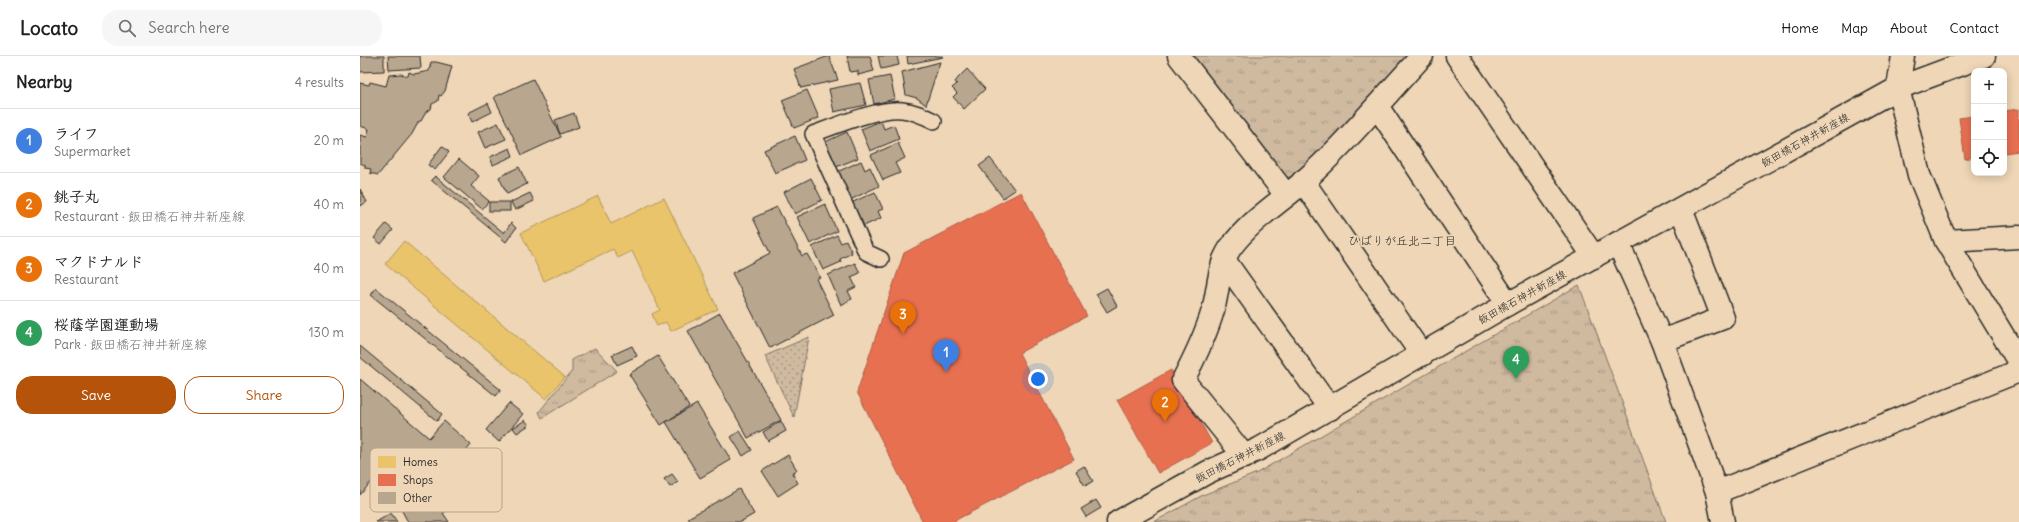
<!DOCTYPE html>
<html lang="en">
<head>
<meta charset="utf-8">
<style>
  body { margin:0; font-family:Delius,"Klee One",sans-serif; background:#f6f6f6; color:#202124 }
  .controls { position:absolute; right:12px; top:12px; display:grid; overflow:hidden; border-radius:8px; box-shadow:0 2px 10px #0003 }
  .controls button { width:36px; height:36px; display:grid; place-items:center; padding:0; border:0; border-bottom:1px solid #e0e0e0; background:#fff; color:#202124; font:20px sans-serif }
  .you { position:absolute; left:678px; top:323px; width:14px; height:14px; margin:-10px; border:3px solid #fff; border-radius:50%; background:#1a73e8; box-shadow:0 0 0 6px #1a73e833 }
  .badge { display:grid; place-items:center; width:26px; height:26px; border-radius:50%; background:#b45309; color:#fff; font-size:13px; font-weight:700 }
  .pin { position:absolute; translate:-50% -33px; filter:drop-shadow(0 1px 2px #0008) }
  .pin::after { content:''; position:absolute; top:21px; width:14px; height:12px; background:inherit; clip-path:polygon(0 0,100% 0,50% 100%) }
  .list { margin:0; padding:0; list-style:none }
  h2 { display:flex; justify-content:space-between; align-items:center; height:52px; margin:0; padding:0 16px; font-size:17px }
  h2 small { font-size:13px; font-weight:400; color:#757577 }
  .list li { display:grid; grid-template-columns:26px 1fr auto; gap:12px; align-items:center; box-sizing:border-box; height:64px; padding:0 16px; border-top:1px solid #e0e0e0 }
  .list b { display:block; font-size:15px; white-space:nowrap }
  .list p { margin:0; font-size:13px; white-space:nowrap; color:#757577 }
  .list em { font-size:13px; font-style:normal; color:#757577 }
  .actions { display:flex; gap:8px; padding:12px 16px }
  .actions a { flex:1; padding:9px 0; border:1px solid #b45309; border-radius:16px; text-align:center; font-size:14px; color:#b45309 }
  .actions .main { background:#b45309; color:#fff }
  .icon { flex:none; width:22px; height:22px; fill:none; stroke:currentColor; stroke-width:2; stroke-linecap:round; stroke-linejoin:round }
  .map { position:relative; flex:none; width:1659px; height:466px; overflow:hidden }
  header { display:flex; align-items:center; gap:24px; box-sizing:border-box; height:56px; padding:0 20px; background:#fff; border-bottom:1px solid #e0e0e0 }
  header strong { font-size:19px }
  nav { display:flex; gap:22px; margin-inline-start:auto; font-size:14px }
  .search { width:280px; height:36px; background:#f6f6f6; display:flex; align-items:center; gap:10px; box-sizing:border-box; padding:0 14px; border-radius:16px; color:#757577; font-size:15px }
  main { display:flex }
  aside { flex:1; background:#fff }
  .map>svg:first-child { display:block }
  .grass { fill:url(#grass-dots); stroke:#7d7266 }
  .park { fill:url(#park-tufts); stroke:#7d7266 }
  .homes { fill:#e9c46a; stroke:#b09657 }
  .shops { fill:#e76f51; stroke:#af5b46 }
  .building { fill:#b8a68f; stroke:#2b2b2b }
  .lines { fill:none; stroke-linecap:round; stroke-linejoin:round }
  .lane-casing { stroke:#2b2b2b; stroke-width:18 }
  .street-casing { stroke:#2b2b2b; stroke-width:25 }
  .primary-casing { stroke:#2b2b2b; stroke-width:25 }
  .lane { stroke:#eed6b6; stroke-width:15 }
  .street { stroke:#eed6b6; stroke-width:22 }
  .primary { stroke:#eed6b6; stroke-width:22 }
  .labels { text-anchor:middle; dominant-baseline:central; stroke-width:4; stroke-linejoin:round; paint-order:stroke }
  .street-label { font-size:11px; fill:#2b2b2b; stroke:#eed6b6 }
  .neighbourhood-label { font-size:12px; fill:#2b2b2b; stroke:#eed6b6 }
  .key { fill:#eed6b6; stroke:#b4a38c; stroke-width:1 }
  .key-label { font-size:11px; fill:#2b2b2b }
</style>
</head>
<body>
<header>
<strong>Locato</strong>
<div class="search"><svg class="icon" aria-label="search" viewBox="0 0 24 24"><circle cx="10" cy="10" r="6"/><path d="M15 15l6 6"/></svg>Search here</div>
<nav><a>Home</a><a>Map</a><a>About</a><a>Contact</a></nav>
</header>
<main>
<aside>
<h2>Nearby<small>4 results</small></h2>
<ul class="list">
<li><span class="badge" style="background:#3f7fe0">1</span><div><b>ライフ</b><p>Supermarket</p></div><em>20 m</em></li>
<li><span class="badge" style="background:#e8710a">2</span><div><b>銚子丸</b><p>Restaurant · 飯田橋石神井新座線</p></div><em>40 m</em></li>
<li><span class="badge" style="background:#e8710a">3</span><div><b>マクドナルド</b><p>Restaurant</p></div><em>40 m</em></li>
<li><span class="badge" style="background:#2e9e5b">4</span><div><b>桜蔭学園運動場</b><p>Park · 飯田橋石神井新座線</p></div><em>130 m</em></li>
</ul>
<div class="actions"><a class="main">Save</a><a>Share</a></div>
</aside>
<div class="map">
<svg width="1659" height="466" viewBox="0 0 1659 466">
  <defs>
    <pattern id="grass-dots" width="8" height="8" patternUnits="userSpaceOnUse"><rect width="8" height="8" fill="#cfbaa0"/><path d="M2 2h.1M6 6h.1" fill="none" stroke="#a89783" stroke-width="1.8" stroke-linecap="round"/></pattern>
    <pattern id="park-tufts" width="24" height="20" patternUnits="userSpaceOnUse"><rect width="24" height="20" fill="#cfbaa0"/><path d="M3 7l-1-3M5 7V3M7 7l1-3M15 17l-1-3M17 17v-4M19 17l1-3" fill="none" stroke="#a89783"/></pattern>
  </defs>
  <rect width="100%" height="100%" fill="#eed6b6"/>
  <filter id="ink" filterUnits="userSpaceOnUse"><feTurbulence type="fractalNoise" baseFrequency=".025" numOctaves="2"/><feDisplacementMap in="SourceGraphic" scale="8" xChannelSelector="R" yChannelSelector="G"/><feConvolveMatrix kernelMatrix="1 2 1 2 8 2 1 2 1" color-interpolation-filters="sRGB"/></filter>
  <g filter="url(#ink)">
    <polygon class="grass" points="449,281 434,361 405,300"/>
    <g class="park">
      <polygon points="828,0 1052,0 936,122 920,120"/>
      <polygon points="1219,229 1306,466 794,466 843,439 897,417"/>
      <polygon points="235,292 257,315 182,362 179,356 212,315 212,304"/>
    </g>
    <g class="homes">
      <polygon points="238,140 251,168 304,142 358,253 311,275 306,266 297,270 292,258 300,254 272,195 258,202 253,193 184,225 161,177"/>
      <polygon points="44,185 205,321 186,343 25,208"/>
    </g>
    <g class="shops">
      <polygon points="1659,53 1659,95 1644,97 1644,55"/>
      <polygon points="1614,60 1614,101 1605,103 1599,62"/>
      <polygon points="661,136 727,260 659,297 714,403 592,466 563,466 497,336 544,197"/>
      <polygon points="811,314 852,387 798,417 757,344"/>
    </g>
    <g class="building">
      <polygon points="0,0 24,0 24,15 0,16"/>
      <polygon points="28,0 60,0 61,12 29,14"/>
      <polygon points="469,0 478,24 441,32 434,13"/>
      <polygon points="487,0 510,0 514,15 498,19 498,15 490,16"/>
      <polygon points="518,0 537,0 539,9 521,13"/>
      <polygon points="547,0 582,0 583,1 548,8"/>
      <polygon points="71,6 76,6 92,10 85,35 81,40 79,39 78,45 72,48 71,53 66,56 61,65 59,65 52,78 18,119 10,117 11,113 5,112 5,109 0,107 0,79 7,81 9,73 0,70 0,27 9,29 10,26 26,30 29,19 41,18 48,20 49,16 54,18 69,15"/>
      <polygon points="580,6 566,49 557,42 546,39 542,16"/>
      <polygon points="607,13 625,33 604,53 593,41 597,37 592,32 597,28 595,26 599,21"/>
      <polygon points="530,20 535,43 514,48 509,24"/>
      <polygon points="173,23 201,81 162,99 134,41"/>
      <polygon points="500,27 506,49 474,56 469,33"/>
      <polygon points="447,34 459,62 434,72 422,44"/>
      <polygon points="128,47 132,56 112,66 108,57"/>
      <polygon points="214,57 219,71 200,78 195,64"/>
      <polygon points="521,65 524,73 534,69 539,83 510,95 501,73"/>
      <polygon points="138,67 146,83 125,92 118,76"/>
      <polygon points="487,76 498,102 476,111 465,86"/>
      <polygon points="435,80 445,104 415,117 404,94"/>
      <polygon points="538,87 545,102 535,107 540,117 523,124 511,99"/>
      <polygon points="82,90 89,96 75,114 68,109"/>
      <polygon points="150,92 153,100 133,109 130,101"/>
      <polygon points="630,102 655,134 643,142 619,110"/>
      <polygon points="99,103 119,120 111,130 129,145 122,153 84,121"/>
      <polygon points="501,105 505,114 510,111 519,130 490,144 477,116"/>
      <polygon points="159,111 167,128 147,138 139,121"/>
      <polygon points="75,120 144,177 151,167 156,172 146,186 71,124"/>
      <polygon points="451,122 462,144 435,158 424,136"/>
      <polygon points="0,133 7,146 0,150"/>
      <polygon points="515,136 523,153 518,155 521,162 504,170 501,163 499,164 491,147"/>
      <polygon points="170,137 174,145 155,154 151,146"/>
      <rect x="129" y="146" width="21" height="9"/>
      <polygon points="465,148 477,175 450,188 437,161"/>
      <polygon points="417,151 442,200 447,198 460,221 456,223 474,259 410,292 372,217 410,197 393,162"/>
      <polygon points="26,168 33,174 21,188 14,182"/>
      <polygon points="477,179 481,187 486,184 492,197 480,203 481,206 463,214 452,191"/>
      <polygon points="495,207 500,217 491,221 496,231 488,235 492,243 481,249 468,219"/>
      <polygon points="16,232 141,334 136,340 11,239"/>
      <polygon points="747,232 757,250 747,256 736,238"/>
      <polygon points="360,257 421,364 388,382 328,275"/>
      <polygon points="0,290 82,358 77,365 0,301"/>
      <polygon points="272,290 277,300 257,309 252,299"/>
      <polygon points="298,300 329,351 301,369 269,318"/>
      <polygon points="0,323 69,382 84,365 111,389 98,405 92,406 88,404 72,420 59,410 46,425 44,423 42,426 24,411 0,439"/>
      <polygon points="149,347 163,358 139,386 126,374"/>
      <polygon points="337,348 371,404 340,422 306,366"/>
      <polygon points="165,364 169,369 157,377 153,372"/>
      <polygon points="421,365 426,375 408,385 403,376"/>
      <polygon points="380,375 392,394 383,400 371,381"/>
      <polygon points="428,399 437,414 432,417 438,427 418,440 402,415"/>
      <polygon points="724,410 733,425 725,430 716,415"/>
      <polygon points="312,418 318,426 310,431 304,423"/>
      <polygon points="70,430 86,455 83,457 89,466 48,466 42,455 44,454 41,448"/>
      <polygon points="379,433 394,458 380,466 331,466 328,462"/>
      <polygon points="736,444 741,452 726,461 721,453"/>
      <polygon points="31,457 37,466 16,466 23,462"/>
    </g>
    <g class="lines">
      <g class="lane-casing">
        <path id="lane" d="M521,203l-15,-7 -53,-118c22,-8 68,-27 89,-24 12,1 22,6 32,11"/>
      </g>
      <g class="street-casing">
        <g id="street">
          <polyline points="819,0 926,139"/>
          <polyline points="1097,0 1234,201"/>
          <polyline points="1538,32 1559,119 1586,185 1659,306"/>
          <polyline points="1017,50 1148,248"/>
          <polyline points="943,125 1062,299"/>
          <polyline points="1586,185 1659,181"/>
          <polyline points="1258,187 1302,285 1357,436 1363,466"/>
          <polyline points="864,204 970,353"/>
          <polyline points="1302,285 1363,262 1321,153"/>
          <path d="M885,401l-62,-77c12,-23 23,-45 30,-70 6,-21 5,-45 18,-63 19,-26 48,-44 72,-65 43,-39 80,-84 119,-126"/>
          <polyline points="1357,436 1659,315"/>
        </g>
      </g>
      <g class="primary-casing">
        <g id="primary">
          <polyline points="1538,32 1543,0"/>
          <polyline points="758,466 848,416 899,393 1148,248 1538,32 1624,0"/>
        </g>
      </g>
      <use href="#lane" class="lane"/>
      <use href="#street" class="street"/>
      <use href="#primary" class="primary"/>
    </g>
  </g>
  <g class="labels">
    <g class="street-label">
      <text transform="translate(1445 84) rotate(-29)">飯田橋石神井新座線</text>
      <text transform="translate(1162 241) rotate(-29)">飯田橋石神井新座線</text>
      <text transform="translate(880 401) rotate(-27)">飯田橋石神井新座線</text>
    </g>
    <g class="neighbourhood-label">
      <text x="1042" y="184">ひばりが丘北二丁目</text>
    </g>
  </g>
  <rect x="10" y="392" width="132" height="64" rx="6" class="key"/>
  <rect x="18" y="400" width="18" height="12" fill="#e9c46a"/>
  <rect x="18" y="418" width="18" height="12" fill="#e76f51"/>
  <rect x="18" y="436" width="18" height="12" fill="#b8a68f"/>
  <g class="key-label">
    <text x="43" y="410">Homes</text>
    <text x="43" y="428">Shops</text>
    <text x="43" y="446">Other</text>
  </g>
</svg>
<div class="controls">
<button>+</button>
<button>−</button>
<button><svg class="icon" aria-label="locate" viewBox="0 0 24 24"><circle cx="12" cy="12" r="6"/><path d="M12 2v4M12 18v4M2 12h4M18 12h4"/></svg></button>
</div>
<div class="you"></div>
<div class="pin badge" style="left:586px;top:316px;background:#3f7fe0">1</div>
<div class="pin badge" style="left:805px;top:366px;background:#e8710a">2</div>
<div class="pin badge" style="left:543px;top:278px;background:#e8710a">3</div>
<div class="pin badge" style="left:1156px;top:323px;background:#2e9e5b">4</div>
</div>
</main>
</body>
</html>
